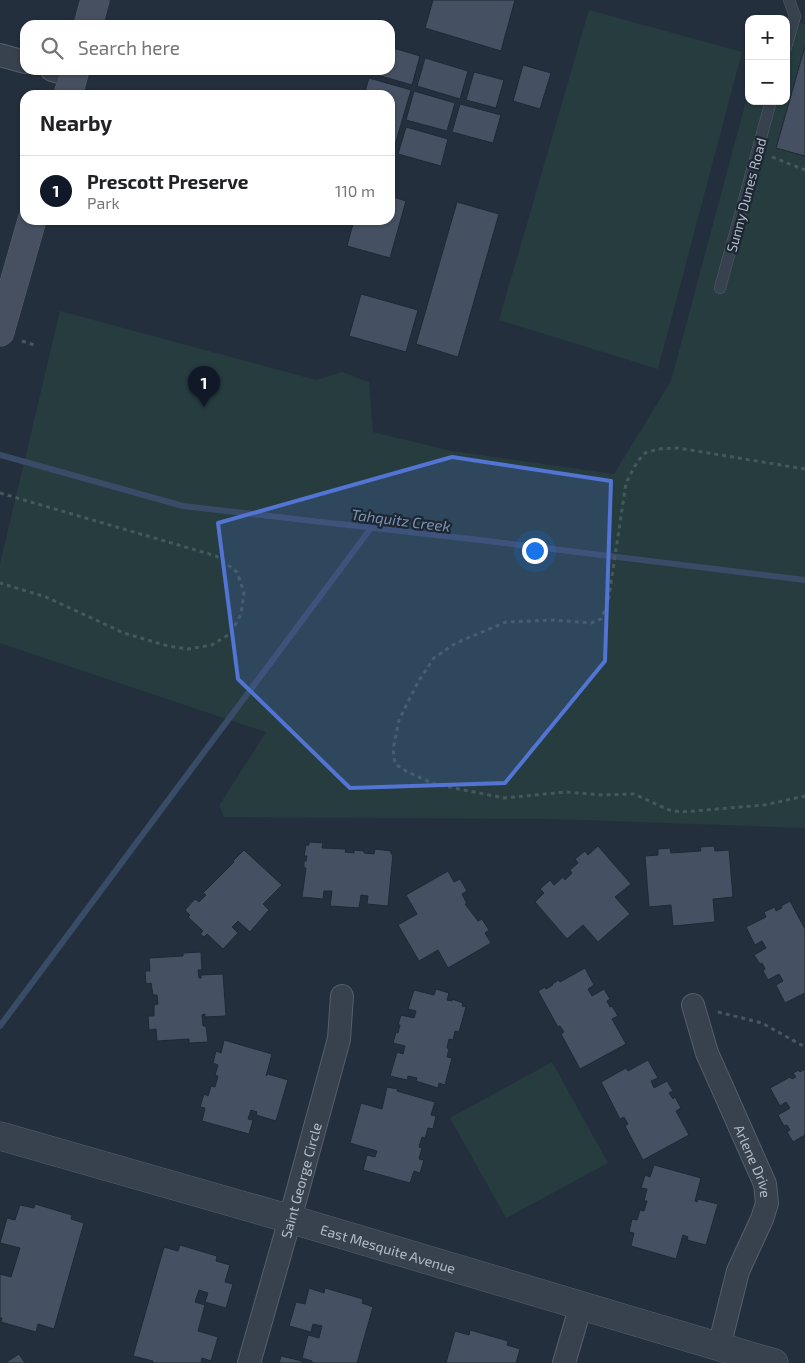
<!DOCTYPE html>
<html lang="en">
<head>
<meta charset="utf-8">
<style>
  body { margin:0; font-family:"Exo 2",sans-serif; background:#f2f2f2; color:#202124 }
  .controls { position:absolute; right:15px; top:15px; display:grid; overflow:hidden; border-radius:10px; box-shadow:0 1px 4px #0004 }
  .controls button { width:45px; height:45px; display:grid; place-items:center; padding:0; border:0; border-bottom:1px solid #e0e0e0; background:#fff; color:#202124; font:25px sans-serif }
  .you { position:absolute; left:534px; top:550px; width:18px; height:18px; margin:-12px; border:4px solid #fff; border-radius:50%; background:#1a73e8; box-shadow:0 0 0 8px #1a73e833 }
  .badge { display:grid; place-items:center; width:32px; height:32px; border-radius:50%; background:#111827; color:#fff; font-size:16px; font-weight:700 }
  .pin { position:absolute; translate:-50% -41px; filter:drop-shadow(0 1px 2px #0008) }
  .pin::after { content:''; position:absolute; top:26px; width:18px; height:15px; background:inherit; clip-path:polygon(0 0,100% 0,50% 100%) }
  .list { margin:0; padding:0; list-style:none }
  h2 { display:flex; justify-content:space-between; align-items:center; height:65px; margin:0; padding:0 20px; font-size:21px }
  h2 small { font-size:16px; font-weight:400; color:#757577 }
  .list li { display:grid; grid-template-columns:32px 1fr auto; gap:15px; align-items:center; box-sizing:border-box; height:70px; padding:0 20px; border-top:1px solid #e0e0e0 }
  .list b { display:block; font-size:19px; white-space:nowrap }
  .list p { margin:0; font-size:16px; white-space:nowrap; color:#757577 }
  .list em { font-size:16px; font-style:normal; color:#757577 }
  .icon { flex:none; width:28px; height:28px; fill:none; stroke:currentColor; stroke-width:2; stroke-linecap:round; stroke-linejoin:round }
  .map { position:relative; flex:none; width:805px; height:1363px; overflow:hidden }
  .search { position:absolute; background:#fff; box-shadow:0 1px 4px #0004; left:20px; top:20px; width:375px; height:55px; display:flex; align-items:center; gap:12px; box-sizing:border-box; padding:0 18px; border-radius:15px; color:#757577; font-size:19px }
  .panel { position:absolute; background:#fff; box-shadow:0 1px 4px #0004; left:20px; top:90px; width:375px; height:135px; border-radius:15px }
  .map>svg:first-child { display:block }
  .green { fill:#263c3f }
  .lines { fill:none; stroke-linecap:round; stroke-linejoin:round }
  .stream { stroke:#394c67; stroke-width:6 }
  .building { fill:#455162; stroke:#1f2835 }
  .service-casing { stroke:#565f6c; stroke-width:12 }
  .minor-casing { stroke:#565f6c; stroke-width:24 }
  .tertiary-casing { stroke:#565f6c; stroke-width:29 }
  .secondary-casing { stroke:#565f6c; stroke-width:29 }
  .path { stroke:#44595c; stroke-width:3; stroke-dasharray:4 4; stroke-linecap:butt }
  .service { stroke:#38414e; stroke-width:11 }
  .minor { stroke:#38414e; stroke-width:22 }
  .tertiary { stroke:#38414e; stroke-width:28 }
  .secondary { stroke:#465061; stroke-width:28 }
  .marked { fill:#5274d3; fill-opacity:0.2; stroke:#5274d3; stroke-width:4; stroke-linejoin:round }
  .labels { text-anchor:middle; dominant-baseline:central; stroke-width:4.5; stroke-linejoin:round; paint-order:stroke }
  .street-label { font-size:14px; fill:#b4bcc9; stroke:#1d2633 }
  .water-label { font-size:15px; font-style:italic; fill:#7c92b1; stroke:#1d2633 }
</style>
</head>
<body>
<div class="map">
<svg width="805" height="1363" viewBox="0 0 805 1363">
  <rect width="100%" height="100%" fill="#242f3e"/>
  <g class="green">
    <polygon points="589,10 742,52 658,369 499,320"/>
    <polygon points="786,20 805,24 805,828 556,819 224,817 219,806 266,732 0,643 0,564 60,311 316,380 342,372 369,382 373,432 451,451 614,474 671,381 749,90 749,101 786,101"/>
    <polygon points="552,1062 608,1163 506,1218 450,1118"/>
  </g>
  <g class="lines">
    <g class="stream">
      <polyline points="0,455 183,506 488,541 805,580"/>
      <polyline points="0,1026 371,528"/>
    </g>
  </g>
  <g class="building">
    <polygon points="433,0 515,0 501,51 425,28"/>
    <polygon points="805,46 805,156 776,148"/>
    <polygon points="390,47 420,56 412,85 370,73 370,70 390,70"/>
    <polygon points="425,58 468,71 460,99 417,86"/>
    <polygon points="523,65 551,73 540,109 513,101"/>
    <polygon points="474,72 504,80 496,108 466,100"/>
    <polygon points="369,78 411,90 392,155 390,155 390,95 364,95"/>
    <polygon points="414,91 455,103 447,131 406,120"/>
    <polygon points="460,104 501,115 493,143 452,132"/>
    <polygon points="406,127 448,139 441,166 398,154"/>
    <polygon points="390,196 406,201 390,258 347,246 354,220 390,220"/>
    <polygon points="457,202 499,214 458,357 416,344"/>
    <polygon points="361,294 418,310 406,352 349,336"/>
    <polygon points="309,842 323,843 322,848 346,849 345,852 354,853 354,850 364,851 364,853 374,854 375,849 391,851 391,854 393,854 388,906 367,904 368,896 361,895 359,908 330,906 332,891 324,891 323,899 302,897 306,868 304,868 304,861 306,861 307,856 304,856 306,845 309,845"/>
    <polygon points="598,846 631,884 615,897 630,914 598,942 583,925 567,939 535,902 544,893 540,889 550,880 554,885 563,877 565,880 572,873 570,870 578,863 575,859 585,851 588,855"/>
    <polygon points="714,846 715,851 729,850 733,897 713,899 715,922 673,926 671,905 649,907 645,856 658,855 658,849 670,848 671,853 701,851 700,847"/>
    <polygon points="244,850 282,885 263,904 269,910 250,932 238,921 232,927 238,933 223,949 207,934 204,937 200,934 203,931 188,917 190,915 185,910 195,899 199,902 206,895 203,893 234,862 233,861"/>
    <polygon points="448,871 454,882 460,879 467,891 462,894 467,904 465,904 478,921 482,919 489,930 485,933 491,943 448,968 438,950 419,961 398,925 417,914 406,895"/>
    <polygon points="790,901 805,929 805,993 785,1003 776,985 783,981 779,974 768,980 763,971 765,969 762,963 760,964 754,955 766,948 762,941 755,945 746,927 766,917 764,912 775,907 776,911 782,908 781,906"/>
    <polygon points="201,952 202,970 198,970 199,978 201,978 201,975 223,974 226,1016 205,1017 205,1014 202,1015 203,1026 206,1026 208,1042 189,1043 189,1039 157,1041 156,1029 149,1030 148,1016 154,1016 154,1005 158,1004 157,995 153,995 151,983 146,984 145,971 150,971 149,958 183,956 183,953"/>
    <polygon points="585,968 594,985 588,989 592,996 604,989 610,999 607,1001 610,1007 612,1006 618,1016 612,1019 626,1044 580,1069 561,1034 564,1032 560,1026 558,1027 538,991 545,987 546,989 553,985 552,984 559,980 560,982"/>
    <polygon points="436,989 449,993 447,1000 452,1001 452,999 463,1003 462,1006 466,1007 459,1032 455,1031 453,1040 449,1039 447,1048 449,1049 447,1057 452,1058 445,1085 439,1083 438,1088 416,1081 417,1078 408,1076 407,1080 390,1076 397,1052 403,1054 405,1046 393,1043 396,1032 398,1033 400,1025 398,1025 401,1015 414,1018 416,1011 408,1009 414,990 434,995"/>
    <polygon points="224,1040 272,1054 266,1076 268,1074 288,1080 276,1121 256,1115 257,1112 251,1110 248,1119 253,1120 249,1134 202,1121 205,1108 200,1107 204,1094 208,1096 211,1086 215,1087 218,1076 215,1075 218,1065 213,1063 216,1051 221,1053"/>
    <polygon points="648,1060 658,1078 651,1081 654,1088 667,1081 673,1091 669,1093 673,1099 675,1097 681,1108 676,1111 689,1135 643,1160 625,1126 628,1124 624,1117 620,1119 601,1082 626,1068 628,1071"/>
    <polygon points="805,1067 805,1135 793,1142 787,1132 790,1130 787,1125 784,1126 778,1115 790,1108 786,1102 780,1106 770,1088 790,1077 792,1079 796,1077 793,1073 799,1070 800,1072 805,1069"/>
    <polygon points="387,1087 398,1089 397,1091 435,1102 431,1115 436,1116 433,1129 428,1128 425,1138 422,1137 419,1147 422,1148 419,1159 424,1160 420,1173 414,1171 410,1183 363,1170 367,1155 375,1157 377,1151 350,1143 361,1103 382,1109"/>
    <polygon points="654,1165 701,1178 695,1201 697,1202 698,1199 718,1204 706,1245 687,1240 688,1237 683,1235 676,1259 631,1246 634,1233 629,1232 632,1219 637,1220 640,1210 644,1211 647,1201 644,1201 647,1189 641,1188 645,1175 650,1177"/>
    <polygon points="35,1204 72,1215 71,1219 84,1223 54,1329 38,1324 36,1332 1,1322 2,1318 0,1318 0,1274 11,1277 20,1248 0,1243 7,1218 15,1220 20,1205 34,1208"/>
    <polygon points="180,1245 217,1256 216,1261 230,1265 225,1282 233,1284 226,1308 205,1302 208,1293 199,1290 195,1302 205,1305 198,1331 218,1337 211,1361 202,1358 201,1363 152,1363 153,1361 133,1356 164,1247 178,1251"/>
    <polygon points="309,1288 324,1293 325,1288 363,1299 362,1303 373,1307 357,1363 312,1363 312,1361 302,1358 308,1335 319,1338 322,1326 313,1324 311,1332 289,1326 296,1302 305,1304"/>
    <polygon points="470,1330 508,1341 507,1345 520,1349 516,1363 446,1363 455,1331 469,1335"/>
    <polygon points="19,1354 25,1363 5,1363"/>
    <polygon points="281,1356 302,1361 301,1363 279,1363"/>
  </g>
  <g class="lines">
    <g class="service-casing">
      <g id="service">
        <polyline points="786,47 795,16 789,0"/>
        <polyline points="720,288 771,101"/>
      </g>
    </g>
    <g class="minor-casing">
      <g id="minor">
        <polyline points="0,55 25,62"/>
        <polyline points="52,70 73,76"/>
        <path id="s1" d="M693,1005l14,48 58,131 2,19 -5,16 -24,52 -19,76"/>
        <path id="s2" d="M249,1363l41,-144 49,-180 3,-43"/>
        <polyline points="564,1363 581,1305"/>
      </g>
    </g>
    <g class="tertiary-casing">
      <g id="tertiary">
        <path id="s3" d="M0,1136l290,83 484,144"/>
      </g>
    </g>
    <g class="secondary-casing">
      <g id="secondary">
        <polyline points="88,25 95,0"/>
        <polyline points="68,95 75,70"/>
        <polyline points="0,332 32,220"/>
      </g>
    </g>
    <g class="path">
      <polyline points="772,157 805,170"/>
      <polyline points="22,341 34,345"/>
      <polyline points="805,469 678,448 658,449 645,453 637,462 626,483 608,603 601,619 591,623 554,620 506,622 456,643 434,658 418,682 399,720 393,749 395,764 406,771 434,784 504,798 566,792 603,795 634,794 669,810 682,812 764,805 805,796"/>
      <polyline points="0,493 216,556 237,572 244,593 241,614 231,633 212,645 188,649 168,646 124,633 46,597 0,583"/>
      <polyline points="718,1012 762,1023 805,1047"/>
    </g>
    <use href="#service" class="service"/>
    <use href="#minor" class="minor"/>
    <use href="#tertiary" class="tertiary"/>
    <use href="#secondary" class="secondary"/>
  </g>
  <path class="marked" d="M452,457l159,24 -6,180 -100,122 -155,5 -112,-109 -20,-156z"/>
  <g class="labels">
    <g class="street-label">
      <text transform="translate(746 195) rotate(-75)">Sunny Dunes Road</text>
      <text stroke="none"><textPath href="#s1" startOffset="168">Arlene Drive</textPath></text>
      <text stroke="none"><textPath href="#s2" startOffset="190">Saint George Circle</textPath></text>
      <text stroke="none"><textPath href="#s3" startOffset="404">East Mesquite Avenue</textPath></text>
    </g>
    <g class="water-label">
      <text transform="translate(401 520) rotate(7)">Tahquitz Creek</text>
    </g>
  </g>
</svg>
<div class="controls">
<button>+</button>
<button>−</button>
</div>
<div class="you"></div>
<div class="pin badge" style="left:204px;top:407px">1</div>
<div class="search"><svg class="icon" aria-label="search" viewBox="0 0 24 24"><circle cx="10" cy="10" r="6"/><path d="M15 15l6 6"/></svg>Search here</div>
<section class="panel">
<h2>Nearby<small></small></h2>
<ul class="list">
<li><span class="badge">1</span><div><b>Prescott Preserve</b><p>Park</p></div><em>110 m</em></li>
</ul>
</section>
</div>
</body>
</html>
